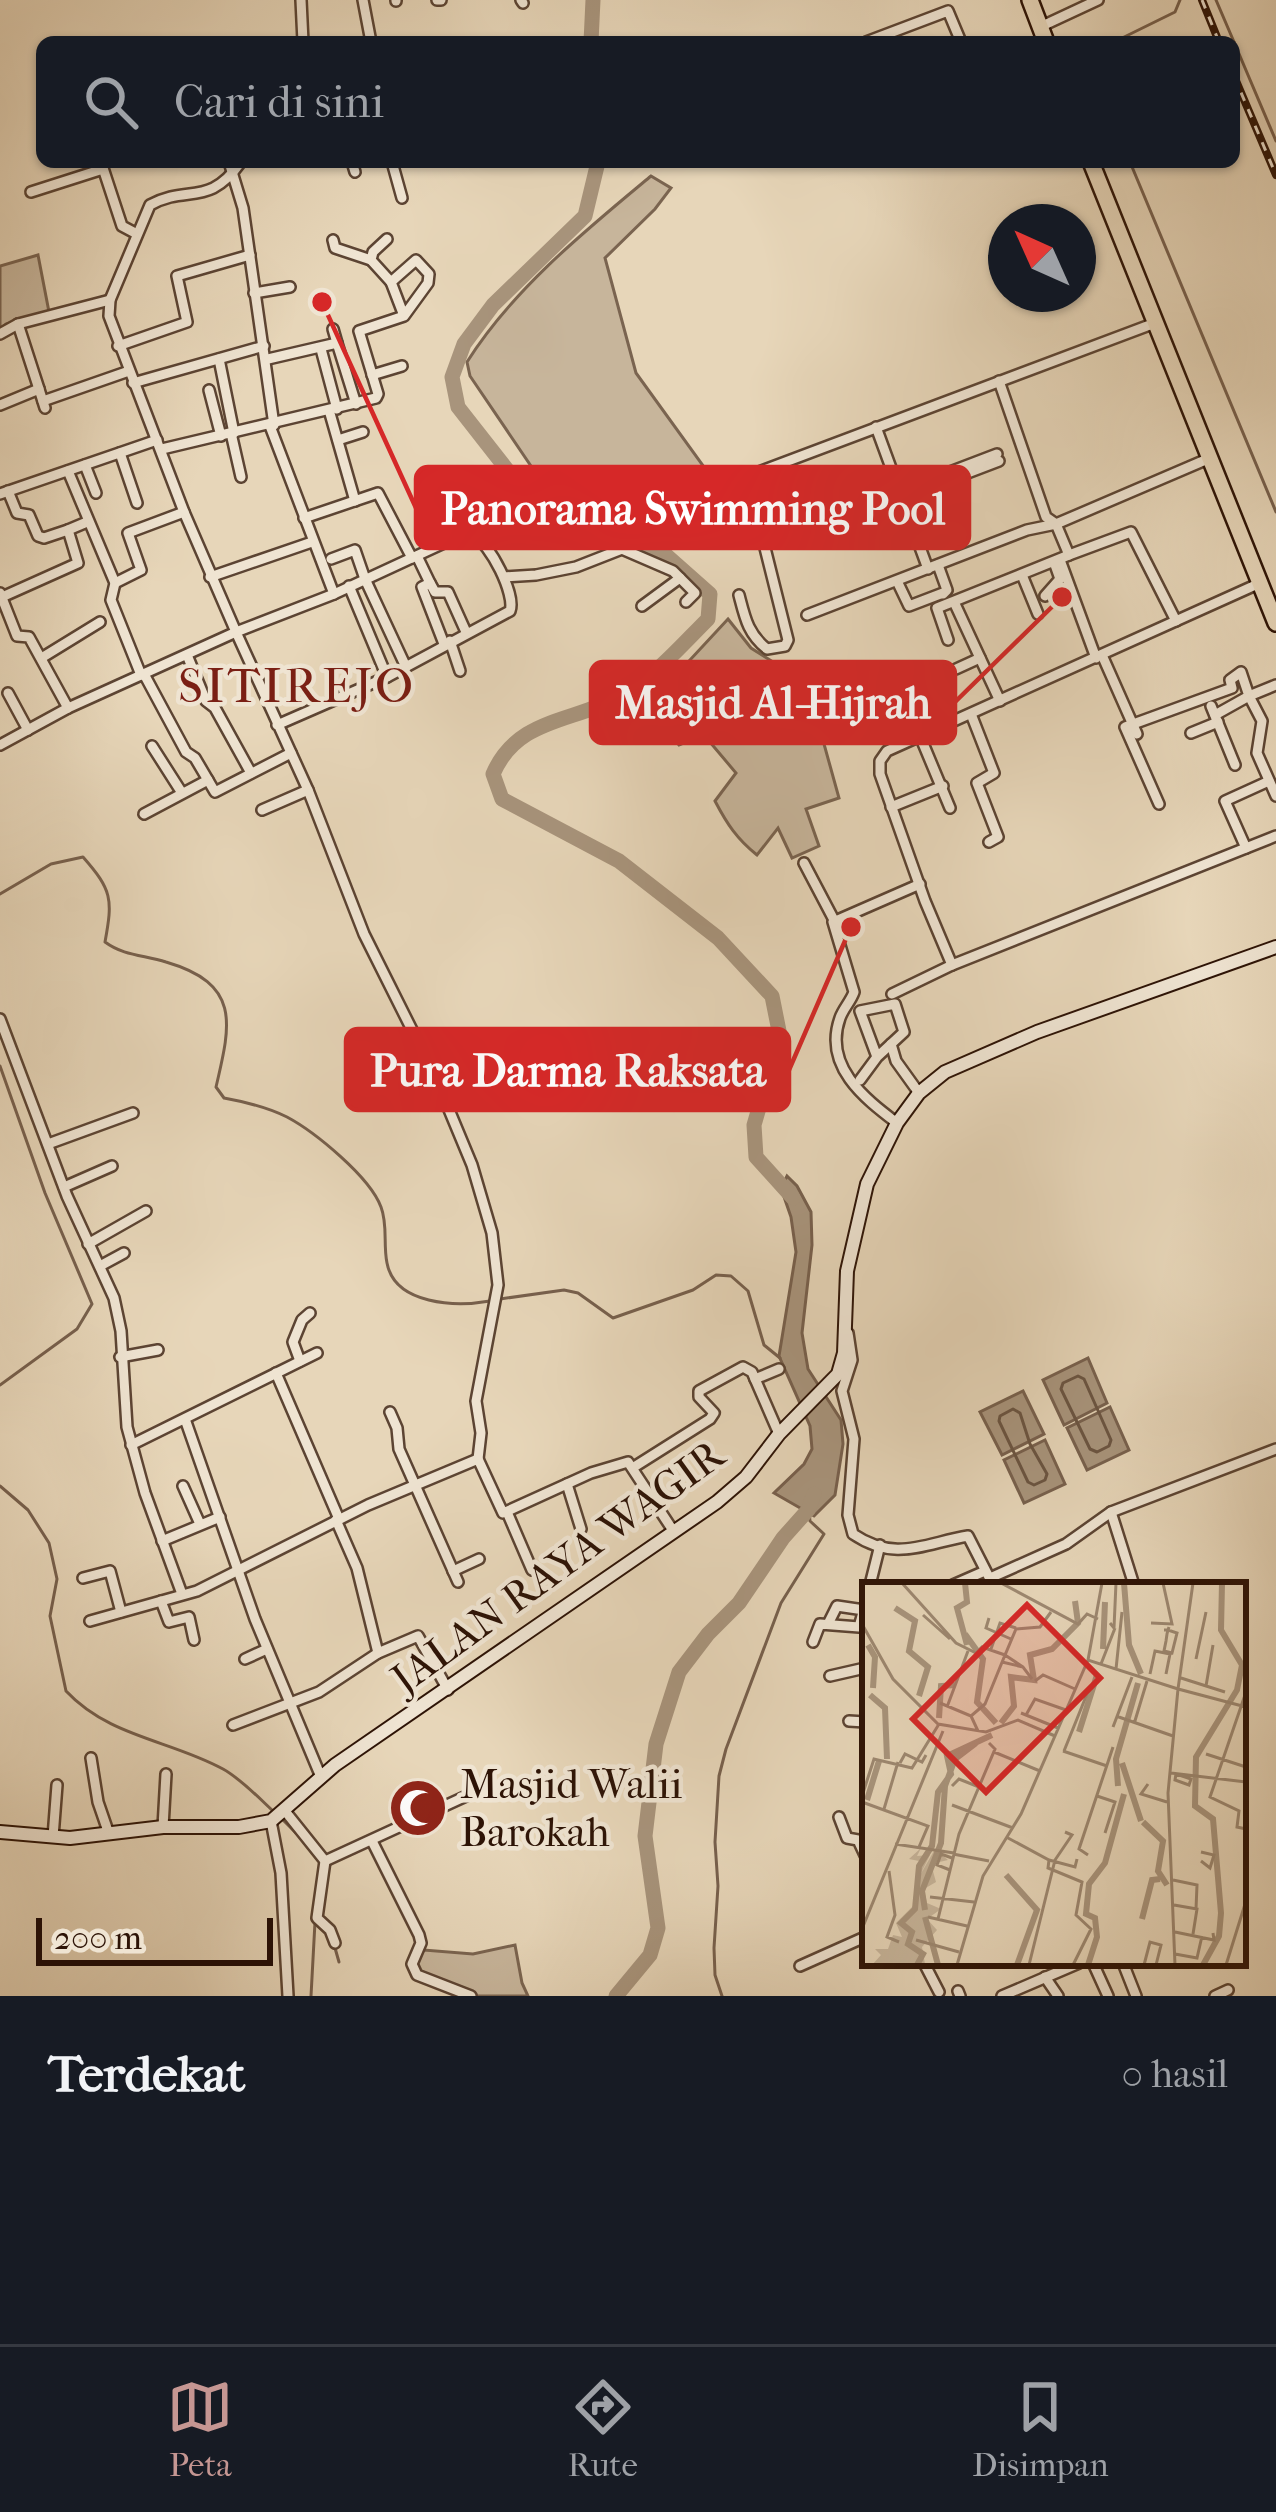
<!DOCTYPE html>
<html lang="id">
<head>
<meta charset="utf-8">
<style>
  body { margin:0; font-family:"IM FELL French Canon",serif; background:#20242c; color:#f1f3f6 }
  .compass { position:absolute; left:988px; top:204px; width:108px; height:108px; border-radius:50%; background:#171b24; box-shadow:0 3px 9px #0004; rotate:315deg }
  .scale { position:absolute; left:36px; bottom:30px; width:237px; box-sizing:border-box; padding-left:12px; border:6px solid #2d1306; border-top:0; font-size:33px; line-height:42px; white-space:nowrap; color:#2d1306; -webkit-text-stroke:9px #efe4d2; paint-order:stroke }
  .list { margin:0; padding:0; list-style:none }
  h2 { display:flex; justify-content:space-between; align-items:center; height:156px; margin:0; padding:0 48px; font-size:51px }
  h2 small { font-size:39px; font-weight:400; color:#9ea1a6 }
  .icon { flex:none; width:66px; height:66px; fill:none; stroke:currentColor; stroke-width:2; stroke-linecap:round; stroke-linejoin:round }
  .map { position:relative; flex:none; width:1276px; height:1996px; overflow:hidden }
  .search { position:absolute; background:#171b24; box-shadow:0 3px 9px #0004; left:36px; right:36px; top:36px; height:132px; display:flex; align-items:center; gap:30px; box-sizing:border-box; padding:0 42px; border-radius:18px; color:#9ea1a6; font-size:45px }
  .sheet { height:348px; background:#171b24 }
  nav { display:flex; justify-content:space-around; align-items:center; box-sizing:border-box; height:168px; border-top:3px solid #363941; background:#171b24; font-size:33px; color:#9ea1a6 }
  nav a { display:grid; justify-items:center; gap:6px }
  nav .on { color:#c59692 }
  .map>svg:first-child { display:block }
  .green { fill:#c7b59b; stroke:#7a6450; stroke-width:3 }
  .water { fill:#a8947c; stroke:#77604d; stroke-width:3 }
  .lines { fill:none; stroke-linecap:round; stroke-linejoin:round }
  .shore { stroke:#6a5441; stroke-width:3 }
  .stream { stroke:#77604d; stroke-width:3 }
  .river { stroke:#a8947c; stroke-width:15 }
  .minor-casing { stroke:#5c4433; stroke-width:14 }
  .secondary-casing { stroke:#2d1306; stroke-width:16 }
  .trunk-casing { stroke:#2d1306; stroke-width:20 }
  .minor { stroke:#efe4d2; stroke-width:9 }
  .secondary { stroke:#efe4d2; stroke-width:12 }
  .trunk { stroke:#e7d6b9; stroke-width:15 }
  .rail-casing { stroke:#2d1306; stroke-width:8 }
  .rail { stroke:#efe4d2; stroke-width:3; stroke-dasharray:9; stroke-linecap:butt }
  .labels { text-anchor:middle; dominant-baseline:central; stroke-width:9; stroke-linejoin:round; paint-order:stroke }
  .street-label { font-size:42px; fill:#2d1306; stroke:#efe4d2 }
  .poi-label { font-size:42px; fill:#2d1306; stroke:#efe4d2; text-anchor:start }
  .quarter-label { font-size:48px; letter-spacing:3px; fill:#7a1f14; stroke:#efe4d2 }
  .inset-river { fill:none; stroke:#a8947c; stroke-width:6 }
  .inset-road { fill:none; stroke:#9d8871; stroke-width:3 }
  .view { fill:#d62828; fill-opacity:0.15; stroke:#d62828; stroke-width:6 }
  .inset-edge { fill:none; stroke:#2d1306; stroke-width:6 }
  .leader { fill:none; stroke:#d62828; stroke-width:4.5 }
  .callout-dot { fill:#d62828; stroke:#efe4d2; stroke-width:4.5 }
  .callout { fill:#d62828; stroke:#d62828; stroke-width:4.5 }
  .callout-label { font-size:45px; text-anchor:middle; font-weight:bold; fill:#fff }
</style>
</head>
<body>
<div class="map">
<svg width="1276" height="1996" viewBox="0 0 1276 1996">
  <rect width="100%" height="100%" fill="#e7d6b9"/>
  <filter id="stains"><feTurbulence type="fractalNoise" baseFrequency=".00167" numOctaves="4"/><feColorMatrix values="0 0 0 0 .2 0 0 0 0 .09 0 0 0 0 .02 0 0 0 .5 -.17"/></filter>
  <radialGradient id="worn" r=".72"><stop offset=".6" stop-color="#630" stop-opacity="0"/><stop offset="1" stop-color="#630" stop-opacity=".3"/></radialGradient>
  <g class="green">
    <path d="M651,176l20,12 -16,21 -50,49 31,115 76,105 -15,2 -78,32 -71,-30 -17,-16 -61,-90 -3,-14c46,-73 119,-132 184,-186z"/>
    <polygon points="38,255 49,312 6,324 0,330 0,266"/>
    <path d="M728,619l23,29 22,14 22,64 65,-20 8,24 -44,14 15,54 -33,11 13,37 -27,12 -14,-30 -21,27c-20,-16 -30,-31 -42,-54l21,-28 -32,-38 -25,10 -18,-21 18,-13 -16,-22z"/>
    <polygon points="515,1945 522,1983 528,1996 477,1996 423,1977 415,1961 424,1950 473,1954"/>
  </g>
  <g class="water">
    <polygon points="787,1176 797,1186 811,1212 812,1245 802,1333 808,1369 841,1420 843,1444 835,1495 814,1516 774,1493 804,1464 812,1449 810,1426 779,1356 796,1252 791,1217 781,1188"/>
    <polygon points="1088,1358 1107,1403 1064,1425 1043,1380"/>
    <polygon points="1023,1391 1044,1434 1002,1455 980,1412"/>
    <polygon points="1110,1407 1129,1450 1087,1470 1067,1428"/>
    <polygon points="1045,1440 1065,1484 1024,1503 1004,1460"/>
  </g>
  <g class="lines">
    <g class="shore">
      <polygon points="1078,1376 1084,1379 1111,1440 1109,1446 1097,1452 1090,1449 1061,1389 1063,1383"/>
      <polygon points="1013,1409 1020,1413 1030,1444 1047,1474 1045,1480 1034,1485 1028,1482 999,1421 1000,1416"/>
    </g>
    <g class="stream">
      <polyline points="1216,0 1234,42"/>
      <polyline points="1114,42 1175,12 1180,0"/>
      <polyline points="1234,42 1276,141"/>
      <polyline points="1130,162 1276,512"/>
      <path d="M0,894l51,-30 32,-7c29,33 30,42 22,85 19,14 39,13 61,20 75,22 65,61 50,125l8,11c22,4 43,9 63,19 28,15 83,60 94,90 7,18 2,37 6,56 8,42 69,44 103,38"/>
      <polyline points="0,1066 45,1193 92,1304 77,1329 0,1385"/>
      <polyline points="500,1299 564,1290 578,1293 613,1318 693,1290 716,1275 731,1276 748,1291 764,1345 780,1358"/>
      <path d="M0,1486l28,24 21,33 8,36 -7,37 16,75c43,46 104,49 157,78 18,10 35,28 50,42"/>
      <polyline points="280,1817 299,1836"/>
      <polyline points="335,1948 339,1962"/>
      <polyline points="311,1996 315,1922"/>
      <polyline points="722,1996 715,1975 714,1948 718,1886 715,1842 719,1776 726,1749 781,1603 824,1534 810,1521 809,1512"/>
    </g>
    <g class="river">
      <polyline points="591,42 593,0"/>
      <path d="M598,162l-13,54 -92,89 -29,39 -12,33 6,30 54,69 31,28 123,51 44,39 -2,25c-27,27 -52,56 -84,75 -48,29 -106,22 -131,80l9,25 117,62 99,77 54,58 8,40 -26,89 2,32 37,41"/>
      <polyline points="616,1996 650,1955 658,1928 645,1836 656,1744 679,1672 708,1634 739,1603 783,1538 808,1510 814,1494"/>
    </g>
    <g class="minor-casing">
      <g id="minor">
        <polyline points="301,0 303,42"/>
        <polyline points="363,0 371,42"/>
        <polyline points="396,0 396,1"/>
        <polyline points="437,0 441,0"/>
        <polyline points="521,0 523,3"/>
        <polyline points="1040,27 1098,0"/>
        <polyline points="866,42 948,11 961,42"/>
        <polyline points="101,162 122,226 137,234"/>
        <polyline points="229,162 243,208 274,425"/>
        <polyline points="352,162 355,172"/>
        <polyline points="392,162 402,198"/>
        <polyline points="31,192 103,169"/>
        <polyline points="387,239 373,252 371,260 391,282"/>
        <polyline points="333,240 335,248 371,260"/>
        <polyline points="254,293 290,287"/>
        <polyline points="18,324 39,389"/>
        <polyline points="0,334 18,324 110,300"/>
        <polyline points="337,343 356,404"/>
        <polyline points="118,346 187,322 177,276 250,255"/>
        <polyline points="321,349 337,409"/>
        <polyline points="219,359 234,433"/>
        <polyline points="268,359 337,343 333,329"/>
        <polyline points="372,375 402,366"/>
        <polyline points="133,383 264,346"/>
        <polyline points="209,390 221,436"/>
        <polyline points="43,401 129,371"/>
        <polyline points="0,405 39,389 45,408"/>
        <polyline points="329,410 355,501"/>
        <polyline points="270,426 334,594"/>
        <polyline points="876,427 928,569"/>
        <polyline points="231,433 241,477"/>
        <polyline points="338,440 363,432"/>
        <polyline points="162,449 376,398 378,394 359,331 404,316 391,282 416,260 429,274 428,283 404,316"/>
        <polyline points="120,453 137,503"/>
        <polyline points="85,465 96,493"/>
        <polyline points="68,471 115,583 111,600 141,675"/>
        <polyline points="8,491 17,513 29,515 38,536 44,538 68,530"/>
        <polyline points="900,491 997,454"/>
        <polyline points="0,494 157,440"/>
        <polyline points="902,498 999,461"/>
        <polyline points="838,506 897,484"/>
        <polyline points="304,518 378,493 412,558"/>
        <polyline points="1069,555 1131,532 1176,621"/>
        <polyline points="417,556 430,583 422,587 444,644"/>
        <polyline points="331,559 355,550 365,579"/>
        <polyline points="1060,560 1096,658"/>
        <polyline points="938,565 947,590 943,594"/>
        <polyline points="1022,575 1038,614"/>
        <polyline points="210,577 312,542"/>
        <polyline points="504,577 536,575 576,567 622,549 673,571 695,593 686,602"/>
        <polyline points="365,579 406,667"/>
        <polyline points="897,581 909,606 943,593"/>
        <polyline points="115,583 141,570 128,533 184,512"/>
        <polyline points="430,583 435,592 448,592 466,632"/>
        <polyline points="349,586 387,677"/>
        <polyline points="0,593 17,636 29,637 68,708"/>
        <path d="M739,595c6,23 9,39 28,54l18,-3 3,-6 -29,-116 -13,-36 2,-12 407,-153"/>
        <polyline points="1045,596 1060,579 1054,562"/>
        <polyline points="2,597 78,563 68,530 87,522"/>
        <polyline points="955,604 1000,701"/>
        <polyline points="642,606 680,578"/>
        <polyline points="807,615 1027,530 1056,524 1210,458"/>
        <polyline points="948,640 937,608 1069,555 1056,524 1046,517 999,381"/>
        <polyline points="450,641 460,671"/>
        <polyline points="187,655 206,701 215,708 251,773"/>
        <polyline points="1102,655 1137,734"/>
        <polyline points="43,657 100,622"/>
        <polyline points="956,669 980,658"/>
        <polyline points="144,674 186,752 195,758 215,792 291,753"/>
        <polyline points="1276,685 1249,696 1262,721 1257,753 1276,796"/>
        <polyline points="8,693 28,730"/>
        <polyline points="1211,706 1235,765"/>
        <polyline points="971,714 994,773 977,783 998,837 989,842"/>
        <polyline points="812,720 923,685 941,727"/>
        <path d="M277,725l110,-48 123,-66c6,-16 -20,-68 -36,-75 -6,-2 -14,1 -19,2l-121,56 -98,38 72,158 56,144 71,142 37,89 20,68 6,52 -22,116 5,32 -3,26"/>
        <polyline points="1191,733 1218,722"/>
        <polyline points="920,736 950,808"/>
        <path d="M0,745l68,-37 168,-76 -52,-120 -75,-196 1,-16 40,-95c38,-21 58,3 91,-43"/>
        <polyline points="152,746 182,793"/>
        <polyline points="1159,804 1125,727 1232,688 1230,680 1241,672 1249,696 1215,715"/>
        <polyline points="891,807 943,786"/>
        <polyline points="262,810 308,790"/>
        <polyline points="144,814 208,780"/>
        <polyline points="1246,848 1225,801 1269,781"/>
        <polyline points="804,863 834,920"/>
        <polyline points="952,965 925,901 880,774 880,761 887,751 1260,583"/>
        <polyline points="892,994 952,965 1276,836"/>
        <polyline points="0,1019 67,1196 114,1298 121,1331 127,1427 145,1493 182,1594"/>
        <polyline points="891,1044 896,1061 919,1093"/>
        <polyline points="860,1080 877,1057 860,1011 895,1004 904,1032 877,1057"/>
        <path d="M897,1123c-33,-25 -74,-57 -57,-105 3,-9 11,-17 14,-26l-21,-70 87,-38"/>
        <polyline points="48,1144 133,1113"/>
        <polyline points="64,1187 112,1166"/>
        <polyline points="88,1244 146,1211"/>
        <polyline points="100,1266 124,1253"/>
        <path d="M848,1333l4,27 -10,31 12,48 -6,76 5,19c43,29 72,9 115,2l25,49"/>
        <polyline points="120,1357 158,1350"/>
        <polyline points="300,1361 293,1342 302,1320 310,1313"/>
        <polyline points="276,1373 339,1519"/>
        <polyline points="755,1379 779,1369"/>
        <polyline points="390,1412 397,1428 399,1449 458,1582"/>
        <polyline points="185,1419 255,1619 321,1777"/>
        <polyline points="131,1445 317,1353"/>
        <polyline points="634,1467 710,1419 714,1413 699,1397 699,1391 743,1367 752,1372 779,1434"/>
        <polyline points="567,1484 581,1529"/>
        <polyline points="183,1486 200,1524"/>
        <polyline points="507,1512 532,1570"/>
        <polyline points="1111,1512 1134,1585"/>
        <polyline points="162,1541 220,1517"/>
        <polyline points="453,1571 479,1559"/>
        <polyline points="83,1578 110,1571 121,1612"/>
        <polyline points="990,1578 1066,1544 1111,1512 1276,1449"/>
        <polyline points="870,1585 880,1545"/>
        <polyline points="953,1585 985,1571"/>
        <polyline points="161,1601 169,1622 189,1617 194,1640"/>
        <polyline points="90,1621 197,1591 368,1505 478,1459 503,1513 591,1473 628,1462 674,1532"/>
        <polyline points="828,1624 837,1606 864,1610"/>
        <polyline points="813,1642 820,1624 859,1627 865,1605"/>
        <polyline points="378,1653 418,1636 448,1690"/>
        <polyline points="245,1659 267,1649"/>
        <polyline points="830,1676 865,1668"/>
        <polyline points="849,1721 865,1722"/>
        <polyline points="233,1725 319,1692 378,1653 357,1568 336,1520"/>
        <polyline points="91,1758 98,1802 109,1834"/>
        <polyline points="285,1811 325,1861 317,1918 330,1930 335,1943"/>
        <polyline points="839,1817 847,1838 858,1840 865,1855"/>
        <polyline points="271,1821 281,1873 288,1996"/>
        <polyline points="163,1827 166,1774"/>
        <polyline points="53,1837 57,1785"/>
        <polyline points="372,1841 419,1935 421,1943 412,1964 417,1975 471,1996"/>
        <polyline points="325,1861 475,1792"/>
        <polyline points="924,1963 939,1992"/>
        <polyline points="1093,1963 1108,1996"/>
        <polyline points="1123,1963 1136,1996"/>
        <polyline points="800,1966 865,1937"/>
        <polyline points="1045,1977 1058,1996"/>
        <polyline points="958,1991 960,1996"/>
        <polyline points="1002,1996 1079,1963"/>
        <polyline points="1215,1996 1228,1990"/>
      </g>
    </g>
    <g class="secondary-casing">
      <polyline id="secondary" points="0,1832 70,1838 163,1827 239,1827 271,1821 335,1765 717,1502 746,1477 779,1434 838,1374 844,1353 847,1271 867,1184 897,1123 919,1093 945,1072 1037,1032 1276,947"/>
    </g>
    <g class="trunk-casing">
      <g id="trunk">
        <polyline points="1030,0 1046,42"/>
        <polyline points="1091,162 1276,623"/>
      </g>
    </g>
    <use href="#minor" class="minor"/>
    <use href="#secondary" class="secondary"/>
    <use href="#trunk" class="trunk"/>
    <g class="rail-casing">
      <g id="rail">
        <polyline points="1202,0 1219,42"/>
        <polyline points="1234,76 1276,175"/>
      </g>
    </g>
    <use href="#rail" class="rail"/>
  </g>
  <defs>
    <g id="mosque-disc" transform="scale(3)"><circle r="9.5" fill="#8f2418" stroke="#efe4d2"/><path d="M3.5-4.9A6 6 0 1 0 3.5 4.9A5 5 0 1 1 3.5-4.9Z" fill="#fff"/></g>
  </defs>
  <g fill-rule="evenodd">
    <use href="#mosque-disc" x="418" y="1808"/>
  </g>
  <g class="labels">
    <g class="street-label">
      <text transform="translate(558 1567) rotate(-36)">JALAN RAYA WAGIR</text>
    </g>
    <g class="poi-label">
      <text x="460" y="1784">Masjid Walii<tspan x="460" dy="48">Barokah</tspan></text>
    </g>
    <g class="quarter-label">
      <text x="297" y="686">SITIREJO</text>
    </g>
  </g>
  <g transform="translate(862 1582)">
    <rect width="384" height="384" fill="#e7d6b9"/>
    <path d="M59,266l-4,8 13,-1 -11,22 16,-28 13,11 -17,4 5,18 -12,7 3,14 14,6 -14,10 10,11 -15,17 3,17 -53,1 9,-10 -6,-6h13l5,-14 9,2 -6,-14 18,-18 5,-44 -10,-2z" fill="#c7b59b"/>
    <path class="inset-river" d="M103,1l2,19 -10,6 10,37M262,1l5,62 12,29M33,26l20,13 -6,30 19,16 -9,29M103,52l18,25 -6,43 19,21M6,63l7,12 -2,31M241,67l2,-47M8,113l15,13 2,51M77,136l2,-32 14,-1M139,141l13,-17 -3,-29 23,3 -4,-25 22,-6 26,-26 -3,-22M217,150l18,-57M260,181l19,58M256,204l-2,-27 22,-76M5,218l12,-39M281,240l20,19 -5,30 9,14M144,293l31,35 -20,55M63,328l-3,-19 19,-48 4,-57 10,-27 21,-16M63,335l13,48M280,337l10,-39 8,-1M55,383l6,-11 -15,-10 4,-12 -11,-9 14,-14 4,-43 13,-20 6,-54 13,-18 -4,-18 45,-21M226,383l9,-28 -2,-19 -9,-4 3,-30 16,-21 19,-69M341,383l16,-29 2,-23 -8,-94 -18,-13 1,-49 41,-67 5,-25 -21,-35 1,-47"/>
    <path class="inset-road" d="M40,1l54,60 20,10 6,-6 23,8 11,-26 24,-2 11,-15M139,1l77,41 9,-10 11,5M61,33l27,24M127,36l-3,10 25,11M248,41l4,5 2,-45M289,41l21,1 -9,-41M0,42l31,55 45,45 48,8 32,-12 37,16M302,48h4l9,3 -5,20 -8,-2 2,-10 1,-7 1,-4 1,-3M129,67l9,-26 16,5M334,77l10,-47M226,78l14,-77M140,80l21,5 9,12M239,82l14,-36M254,87l6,-57M288,92l5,-23 15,3 -4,20M319,96l44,14M173,99l8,-6 32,14M344,104l7,-41M384,110l-36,105 29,14 -2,16 9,2M78,121l31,13 7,15M85,125l21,-56M159,131l37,15M164,133l9,-16 31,11M109,134l14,-12 20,-49 18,12M254,134l57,20M272,142l13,-43M251,145l19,-50M201,169l44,15M202,169l23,-57M132,170l46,19M344,172l40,13M38,181l5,-9 17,8 4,-7M309,191l75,9M314,192l15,5 -2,6 -14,-5zM286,202l-7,10 26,8M90,204l7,-7 25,10M0,214l12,-37 38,9 27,-44M235,214l18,6 -10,31M0,220l66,24 -9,21M90,223l61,23M22,227l14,-47M146,256l41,22 26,7 2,-8M33,262l59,9M91,272l36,7M226,273l-9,-6 34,-102M187,278l-1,8 34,14 -6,33 15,14 -18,36M339,279l9,7 4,-13 -13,-3M88,288l-13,-5 4,-11 11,4M27,289l6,44 -8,22 12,5M311,298l24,5 -1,24M68,315l44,5M312,323l23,4 -4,25M66,335l39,9M76,337l21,-85 36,-85 -6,-6M0,347l81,-198M313,350l39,8 -1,-7M54,358l43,12M313,372l22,4 5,-22M95,383l26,-89 38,-62 67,-154 90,29 15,-106M167,383l26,-105 17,-25 -7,-3M282,383l6,-23 11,3 -5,20M313,383l-7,-172 10,-104 68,18M364,383l20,-64"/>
    <path class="view" d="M165,23l73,73 -114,114 -73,-73z"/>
    <rect width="384" height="384" class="inset-edge"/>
  </g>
  <path class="leader" d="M322 302L416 508M1062 597L955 702M851 927L789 1070"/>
  <g class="callout-dot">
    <circle cx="322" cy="302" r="12"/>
    <circle cx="1062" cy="597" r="12"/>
    <circle cx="851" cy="927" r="12"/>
  </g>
  <g class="callout">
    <rect x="416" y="467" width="553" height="81" rx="12"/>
    <rect x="591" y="662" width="364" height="81" rx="12"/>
    <rect x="346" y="1029" width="443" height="81" rx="12"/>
  </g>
  <g class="callout-label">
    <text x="693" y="524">Panorama Swimming Pool</text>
    <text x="773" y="718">Masjid Al-Hijrah</text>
    <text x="568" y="1086">Pura Darma Raksata</text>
  </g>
  <rect width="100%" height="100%" filter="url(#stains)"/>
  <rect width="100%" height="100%" fill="url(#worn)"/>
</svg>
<svg class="compass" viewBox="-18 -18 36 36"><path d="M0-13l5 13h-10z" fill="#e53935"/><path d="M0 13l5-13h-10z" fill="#9ea1a6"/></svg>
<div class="scale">200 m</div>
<div class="search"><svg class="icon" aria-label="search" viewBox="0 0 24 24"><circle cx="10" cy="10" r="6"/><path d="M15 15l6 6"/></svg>Cari di sini</div>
</div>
<section class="sheet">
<h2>Terdekat<small>0 hasil</small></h2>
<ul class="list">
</ul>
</section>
<nav>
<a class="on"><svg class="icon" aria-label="map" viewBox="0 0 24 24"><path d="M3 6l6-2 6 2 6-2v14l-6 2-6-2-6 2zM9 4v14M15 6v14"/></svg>Peta</a>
<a><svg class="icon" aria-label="directions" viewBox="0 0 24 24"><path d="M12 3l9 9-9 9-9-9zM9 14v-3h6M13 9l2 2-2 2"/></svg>Rute</a>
<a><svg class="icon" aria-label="saved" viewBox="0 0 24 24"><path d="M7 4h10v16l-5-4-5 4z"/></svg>Disimpan</a>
</nav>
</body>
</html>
